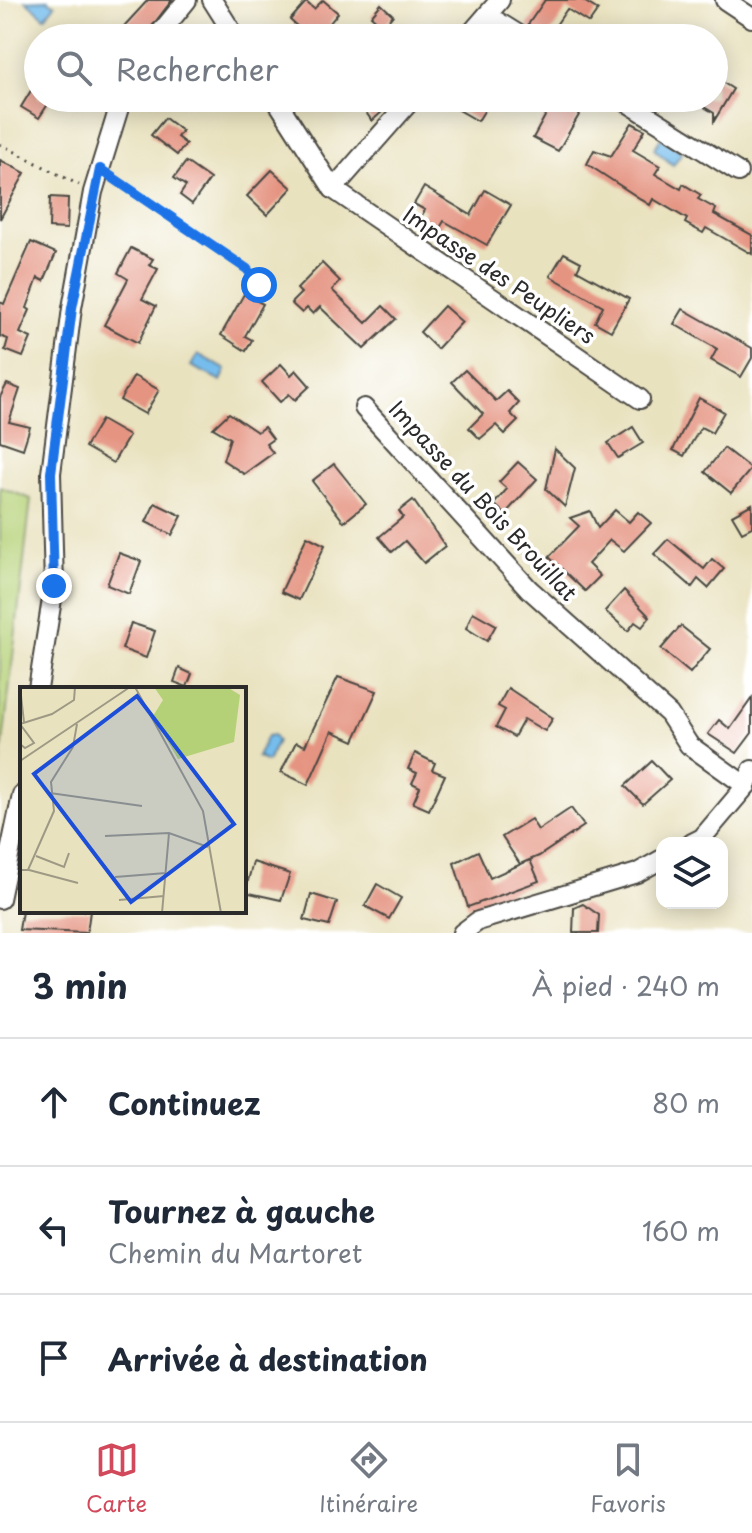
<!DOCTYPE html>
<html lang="fr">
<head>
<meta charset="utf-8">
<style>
  body { margin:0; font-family:"Playpen Sans",sans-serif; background:#f2f2f3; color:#1f2937 }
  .controls { position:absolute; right:24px; bottom:24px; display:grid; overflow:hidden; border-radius:16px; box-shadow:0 4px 20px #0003 }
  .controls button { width:72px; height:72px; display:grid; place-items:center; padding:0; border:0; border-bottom:2px solid #e0e1e3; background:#fff; color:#1f2937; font:40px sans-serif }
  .stop { position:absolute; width:24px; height:24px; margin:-18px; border:6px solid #1a73e8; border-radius:50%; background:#fff }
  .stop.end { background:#1a73e8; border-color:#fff; box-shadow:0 2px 8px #0008 }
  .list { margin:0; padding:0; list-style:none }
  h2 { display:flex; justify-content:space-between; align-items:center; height:104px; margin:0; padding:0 32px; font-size:34px }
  h2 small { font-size:26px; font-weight:400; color:#747a83 }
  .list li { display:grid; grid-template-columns:52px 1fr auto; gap:24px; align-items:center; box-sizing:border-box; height:128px; padding:0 32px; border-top:2px solid #e0e1e3 }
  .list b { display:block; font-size:30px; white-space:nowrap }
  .list p { margin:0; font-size:26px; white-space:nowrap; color:#747a83 }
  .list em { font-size:26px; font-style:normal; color:#747a83 }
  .icon { flex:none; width:44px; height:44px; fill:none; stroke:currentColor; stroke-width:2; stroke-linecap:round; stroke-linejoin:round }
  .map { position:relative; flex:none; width:752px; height:933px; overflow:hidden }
  .search { position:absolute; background:#fff; box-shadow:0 4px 20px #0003; left:24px; right:24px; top:24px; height:88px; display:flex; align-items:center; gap:20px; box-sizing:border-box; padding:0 28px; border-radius:44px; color:#747a83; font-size:30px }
  .sheet { height:488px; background:#fff }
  nav { display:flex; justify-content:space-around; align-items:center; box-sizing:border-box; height:112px; border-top:2px solid #e0e1e3; background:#fff; font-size:22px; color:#747a83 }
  nav a { display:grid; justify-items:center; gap:4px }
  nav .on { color:#d1495b }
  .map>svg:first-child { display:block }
  .green { fill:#b5d177; stroke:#707e51; stroke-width:2 }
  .water { fill:#76bded; stroke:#50748c; stroke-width:2 }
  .building { fill:#e59482 }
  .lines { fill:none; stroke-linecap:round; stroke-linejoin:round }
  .minor-casing { stroke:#484641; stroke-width:22 }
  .path { stroke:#484641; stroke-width:3; stroke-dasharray:2 6; stroke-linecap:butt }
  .minor { stroke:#fff; stroke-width:18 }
  .route { stroke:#1a73e8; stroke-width:10 }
  .labels { text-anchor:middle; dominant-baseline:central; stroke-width:7; stroke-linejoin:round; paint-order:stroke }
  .street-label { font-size:22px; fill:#2b2b2b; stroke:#fff }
  .inset-road { fill:none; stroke:#9d9984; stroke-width:2 }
  .view { fill:#1d4ed8; fill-opacity:0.15; stroke:#1d4ed8; stroke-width:4 }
  .inset-edge { fill:none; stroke:#2b2b2b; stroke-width:4 }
</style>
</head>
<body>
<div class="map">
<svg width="752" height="933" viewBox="0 0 752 933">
  <rect width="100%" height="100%" fill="#fff"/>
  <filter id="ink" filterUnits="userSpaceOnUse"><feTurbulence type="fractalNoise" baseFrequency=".0125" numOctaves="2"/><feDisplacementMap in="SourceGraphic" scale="16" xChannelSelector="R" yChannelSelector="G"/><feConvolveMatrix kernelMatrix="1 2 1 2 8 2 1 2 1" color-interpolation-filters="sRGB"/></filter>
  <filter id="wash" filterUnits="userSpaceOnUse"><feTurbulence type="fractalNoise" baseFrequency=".006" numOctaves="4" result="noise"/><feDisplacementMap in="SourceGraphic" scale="32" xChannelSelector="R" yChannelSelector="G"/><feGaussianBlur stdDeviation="1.8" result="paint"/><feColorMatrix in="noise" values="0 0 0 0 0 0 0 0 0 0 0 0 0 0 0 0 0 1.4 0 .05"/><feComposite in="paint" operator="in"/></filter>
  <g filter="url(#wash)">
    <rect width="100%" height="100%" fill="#e9e2bf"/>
    <polygon class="green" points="0,487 31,499 0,770"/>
    <g class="water">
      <polygon points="48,0 55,5 45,17 26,1"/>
      <polygon points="661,138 682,152 673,165 654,149"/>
      <polygon points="198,354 226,370 221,381 191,366"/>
      <polygon points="267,736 273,735 277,741 267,762 257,757"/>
    </g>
    <g id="blocks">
      <g class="building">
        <polygon points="148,0 172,0 143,38 113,38"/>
        <polygon points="323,0 338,13 330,23 346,38 310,38 290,20 306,2 314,9"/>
        <polygon points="545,0 582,0 598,10 589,23 567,9 547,38 543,38 527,26"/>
        <polygon points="381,4 393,15 383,27 371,16"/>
        <polygon points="714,77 733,89 714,121 714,113 689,98 714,98"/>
        <polygon points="38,79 38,98 52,98 39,118 21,107"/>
        <polygon points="356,98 397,98 372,121"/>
        <polygon points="438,98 492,98 478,121"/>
        <polygon points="555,98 578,98 586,103 558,151 533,138"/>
        <polygon points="165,118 182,131 177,137 186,144 177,155 151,135"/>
        <polygon points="632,123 645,130 633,150 660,166 655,174 681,189 683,184 701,195 698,199 716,209 714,214 752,235 752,254 706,228 703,233 685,223 687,219 653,199 650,205 587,164 594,150 611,156"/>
        <polygon points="0,160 25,173 0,219"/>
        <polygon points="186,162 210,179 192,204 180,195 186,186 174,178"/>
        <polygon points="272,170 292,188 267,215 247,196"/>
        <polygon points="424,187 471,215 485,190 511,205 487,245 444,221 437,233 418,222 425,210 414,204"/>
        <polygon points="50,197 68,198 67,229 49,228"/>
        <polygon points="31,242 56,253 44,281 38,278 27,308 30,310 20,333 31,338 23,357 5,350 8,339 0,336 0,302 4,304"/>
        <polygon points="131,248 153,259 149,265 158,269 142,299 156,306 138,343 104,325 128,279 118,273"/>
        <polygon points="564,253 581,262 577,270 629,299 611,331 595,322 603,306 550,276"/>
        <polygon points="322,263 340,281 332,290 366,323 383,306 396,319 364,349 320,307 313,314 307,308 302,313 291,303 301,293 297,289"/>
        <polygon points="244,294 263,304 245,336 252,340 246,351 221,335"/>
        <polygon points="444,306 462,322 437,349 420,332"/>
        <polygon points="683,309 752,348 752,358 741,377 711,360 717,349 674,324"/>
        <polygon points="281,364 291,375 296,370 310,386 295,400 289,394 280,402 262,382"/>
        <polygon points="465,370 496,401 507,391 519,403 510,413 518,421 505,434 496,425 480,439 469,428 483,414 452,382"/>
        <polygon points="134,376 159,390 145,414 120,400"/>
        <polygon points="7,384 20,389 9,422 30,427 23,449 0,441 0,397"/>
        <polygon points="699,398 724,412 712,433 701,427 684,456 673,450"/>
        <polygon points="229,413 257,432 264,427 273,439 266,444 273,453 244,474 223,460 230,438 213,428"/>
        <polygon points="101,420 129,436 113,463 85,447"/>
        <polygon points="633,427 643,443 618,458 608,443"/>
        <polygon points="724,448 751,469 731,493 705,472"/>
        <polygon points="555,449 575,468 565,507 546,489"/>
        <polygon points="518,462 537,479 505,514 494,504 507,489 499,482"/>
        <polygon points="334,464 366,504 344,522 312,481"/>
        <polygon points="413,500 445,546 424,563 405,541 392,552 379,537 403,517 399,511"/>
        <polygon points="155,503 182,516 172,535 146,522"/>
        <polygon points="752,504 752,527 742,532 732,515"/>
        <polygon points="615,510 629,522 638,512 651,523 624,551 610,540 588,564 600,576 585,591 549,557 579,526 570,518 590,511 598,528"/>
        <polygon points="307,536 325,545 299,600 281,592"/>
        <polygon points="668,539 704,569 712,559 724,569 708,588 698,579 692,587 654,554"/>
        <polygon points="119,553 141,561 129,594 107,585"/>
        <polygon points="624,590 650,617 642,627 635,622 628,631 605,611"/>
        <polygon points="473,612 496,625 487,641 466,628"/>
        <polygon points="131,623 155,631 146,658 122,649"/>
        <polygon points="681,626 710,649 690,673 661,649"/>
        <polygon points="179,668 192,674 187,687 174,682"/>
        <polygon points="338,677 377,691 354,741 332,731 308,785 281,772 296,742 305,746"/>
        <polygon points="508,688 553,718 545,731 524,719 514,737 496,727 505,710 498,706"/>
        <polygon points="752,698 752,733 737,753 708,734 719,720 730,729"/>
        <polygon points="415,753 435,763 432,770 445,775 429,810 413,803 420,787 412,783 417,773 408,769"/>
        <polygon points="652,761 670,780 643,804 625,786"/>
        <polygon points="571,808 584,826 539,856 520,864 502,837 531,819 538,830"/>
        <polygon points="478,851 490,878 530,860 539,881 468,907 454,863"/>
        <polygon points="253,862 290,874 281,900 245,892"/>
        <polygon points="377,884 401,898 389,919 365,906"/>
        <polygon points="311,894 337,902 329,926 304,920"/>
        <polygon points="583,904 599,915 598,933 573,933 574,908"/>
        <polygon points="22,911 90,911 87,933 19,930"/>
      </g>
    </g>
  </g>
  <g filter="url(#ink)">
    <use href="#blocks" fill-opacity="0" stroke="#484641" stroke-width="2"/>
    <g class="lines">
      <g class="minor-casing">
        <g id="minor">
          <polyline points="212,0 236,38"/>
          <polyline points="725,0 752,18"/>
          <polyline points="487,15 524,38"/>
          <polyline points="156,38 187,0"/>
          <polyline points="467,38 500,0"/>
          <polyline points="275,98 333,189 640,399"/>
          <polyline points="620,98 738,172"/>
          <polyline points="333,189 413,98"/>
          <polyline points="364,408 529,589 669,714 689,745 746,786"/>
          <polyline points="38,689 54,586 51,473 72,308 93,192 122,98"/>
          <polyline points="692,843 702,838 746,786 752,770"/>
          <polyline points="0,899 22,795"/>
          <polyline points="462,933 478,921 637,873 662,859"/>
        </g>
      </g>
      <g class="path">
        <polyline points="0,144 79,185"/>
        <polyline points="116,180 247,269 259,285"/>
      </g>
      <use href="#minor" class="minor"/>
    </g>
  </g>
  <g class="lines" filter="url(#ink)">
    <polyline class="route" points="54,586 51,473 72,308 100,169 247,269 259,285"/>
  </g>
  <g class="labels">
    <g class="street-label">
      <text transform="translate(500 274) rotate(34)">Impasse des Peupliers</text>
      <text transform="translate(484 500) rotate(47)">Impasse du Bois Brouillat</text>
    </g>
  </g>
  <g transform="translate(20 687)">
    <rect width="226" height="226" fill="#e9e2bf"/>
    <path d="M134,0h73l13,8 -6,47 -56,17 -25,-43 10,-16z" fill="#b5d177"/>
    <path class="inset-road" d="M0,0l4,35M115,0l68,124 18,102M0,57l5,4 9,-5 -14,-19 32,-10 22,-14 1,-13M0,74l110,-74M30,106l92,13M85,149l64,-3 39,14M16,169l28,11 5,-14M0,183h8l26,-59 -3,-29 22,-35 4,-23M9,183l49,13M95,190l51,-4M99,213l45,-4M142,226l7,-80"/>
    <path class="view" d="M117,9l97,128 -103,78 -97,-128z"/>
    <rect width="226" height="226" class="inset-edge"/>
  </g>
</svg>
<div class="controls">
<button><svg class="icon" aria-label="layers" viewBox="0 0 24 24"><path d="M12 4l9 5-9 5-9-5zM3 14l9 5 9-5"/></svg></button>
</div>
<div class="stop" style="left:259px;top:285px"></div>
<div class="stop end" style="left:54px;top:586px"></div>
<div class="search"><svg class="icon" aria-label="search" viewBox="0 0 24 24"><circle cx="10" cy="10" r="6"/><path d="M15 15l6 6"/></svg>Rechercher</div>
</div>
<section class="sheet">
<h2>3 min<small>À pied · 240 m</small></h2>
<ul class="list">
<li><svg class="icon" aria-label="ahead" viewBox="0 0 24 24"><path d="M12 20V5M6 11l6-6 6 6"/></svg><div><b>Continuez</b></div><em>80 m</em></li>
<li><svg class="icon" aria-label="left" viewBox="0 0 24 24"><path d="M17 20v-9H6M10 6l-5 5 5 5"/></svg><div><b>Tournez à gauche</b><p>Chemin du Martoret</p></div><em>160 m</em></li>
<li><svg class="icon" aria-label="arrive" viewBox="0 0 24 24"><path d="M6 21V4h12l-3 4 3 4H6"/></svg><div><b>Arrivée à destination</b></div></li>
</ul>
</section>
<nav>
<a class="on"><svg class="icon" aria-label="map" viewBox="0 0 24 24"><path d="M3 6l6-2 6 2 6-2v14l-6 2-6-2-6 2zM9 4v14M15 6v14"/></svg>Carte</a>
<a><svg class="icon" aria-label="directions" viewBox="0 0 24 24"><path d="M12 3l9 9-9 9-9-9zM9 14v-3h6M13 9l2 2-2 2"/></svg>Itinéraire</a>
<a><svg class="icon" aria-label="saved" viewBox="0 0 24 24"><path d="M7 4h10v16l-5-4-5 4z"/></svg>Favoris</a>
</nav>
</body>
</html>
